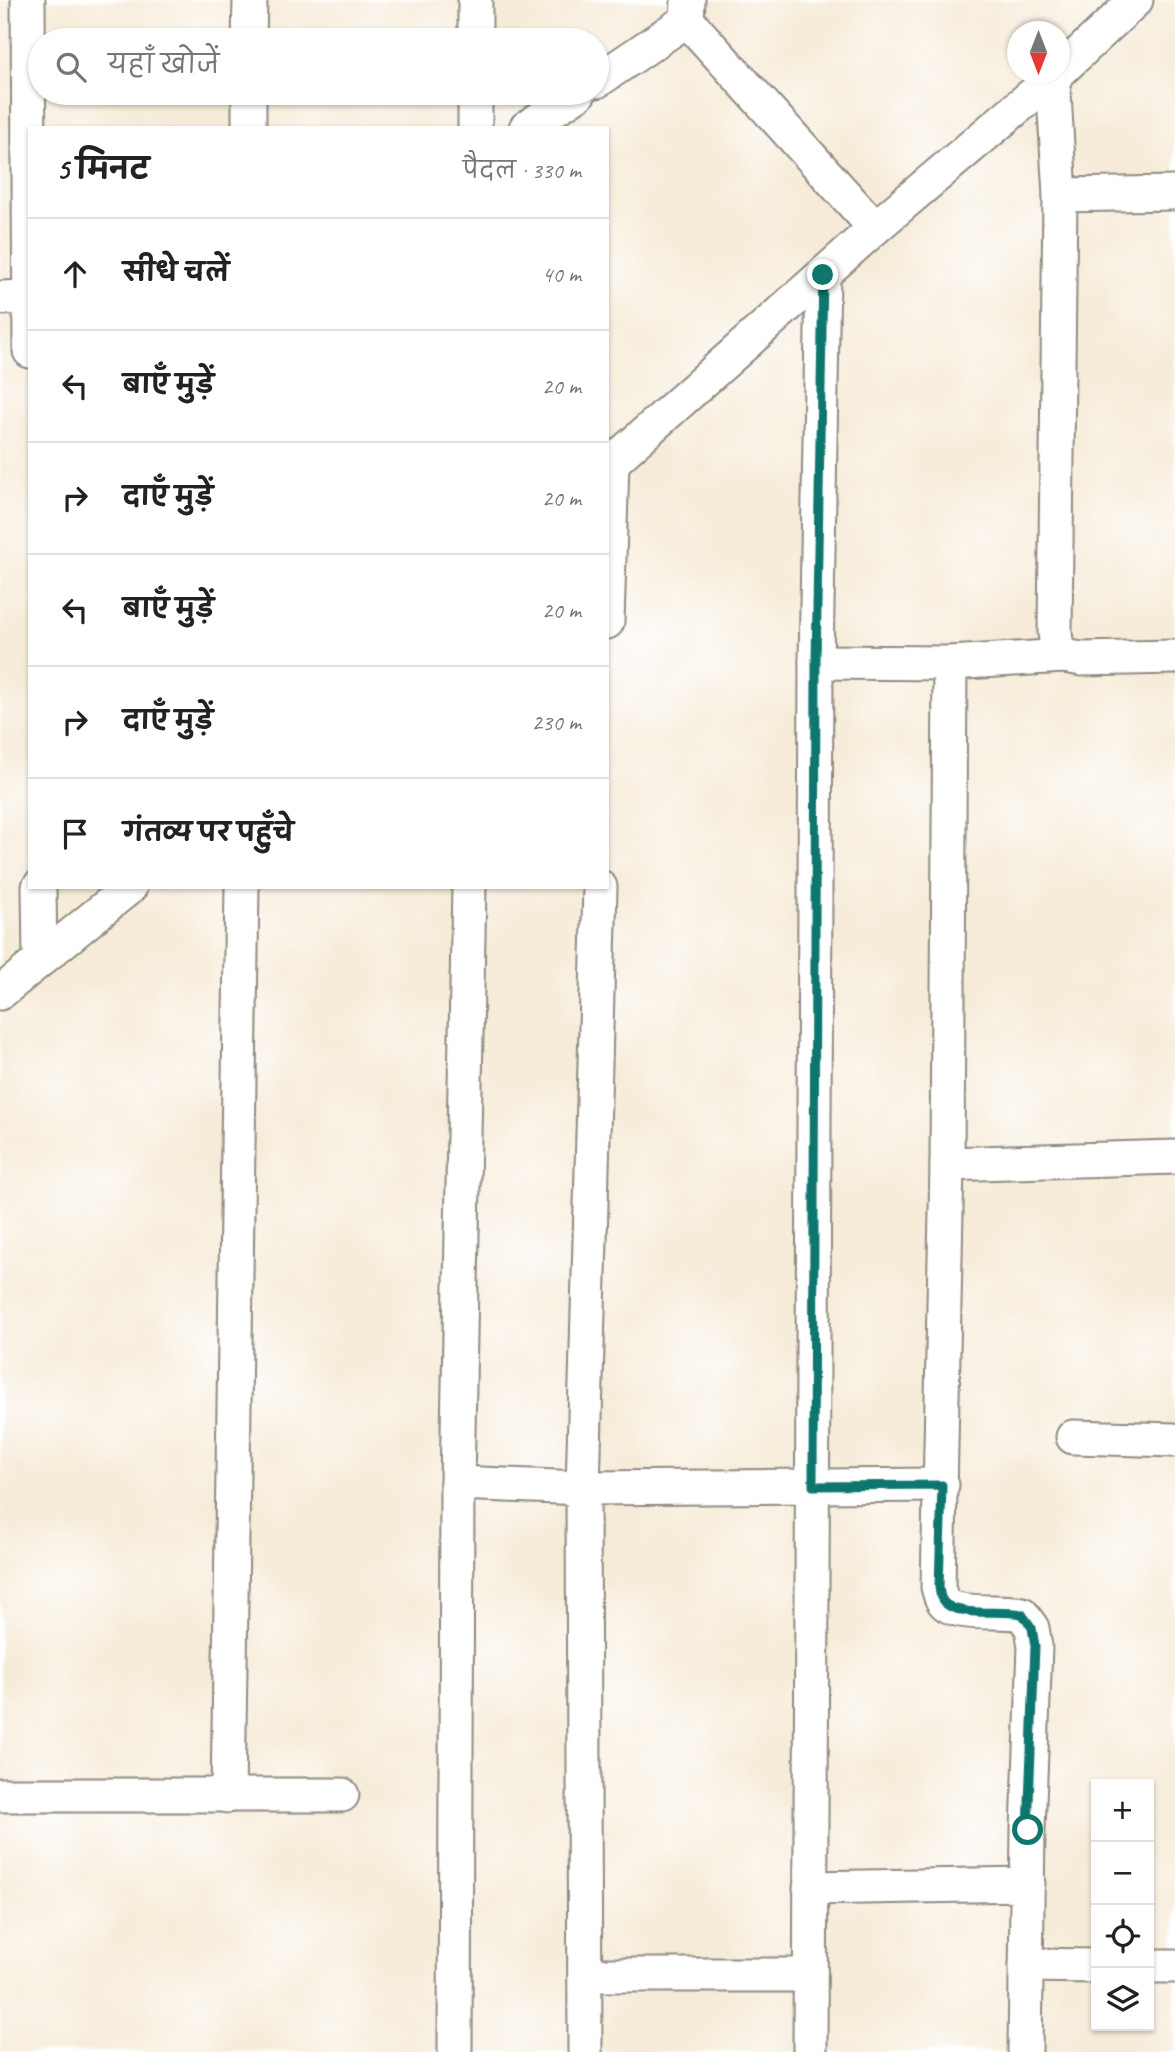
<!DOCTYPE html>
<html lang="hi">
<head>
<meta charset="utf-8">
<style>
  body { margin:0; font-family:Caveat,"Playpen Sans Deva",sans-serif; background:#f6f6f6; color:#222 }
  .controls { position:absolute; right:21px; bottom:21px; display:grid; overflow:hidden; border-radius:0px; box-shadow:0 2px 5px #0004 }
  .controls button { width:63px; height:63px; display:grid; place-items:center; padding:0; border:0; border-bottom:2px solid #e0e0e0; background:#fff; color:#222; font:35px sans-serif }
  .compass { position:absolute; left:1007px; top:21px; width:63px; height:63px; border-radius:50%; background:#fff; box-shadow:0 2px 5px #0004; rotate:180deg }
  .stop { position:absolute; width:21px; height:21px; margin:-16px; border:5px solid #0f766e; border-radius:50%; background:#fff }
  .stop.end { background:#0f766e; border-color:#fff; box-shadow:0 2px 7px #0008 }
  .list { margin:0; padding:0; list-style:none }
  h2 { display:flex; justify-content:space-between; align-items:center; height:91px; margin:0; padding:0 28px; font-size:30px }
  h2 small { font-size:23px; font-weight:400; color:#767676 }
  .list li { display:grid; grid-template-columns:46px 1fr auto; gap:21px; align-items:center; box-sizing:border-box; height:112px; padding:0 28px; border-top:2px solid #e0e0e0 }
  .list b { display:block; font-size:26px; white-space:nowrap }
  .list em { font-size:23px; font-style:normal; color:#767676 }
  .icon { flex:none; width:38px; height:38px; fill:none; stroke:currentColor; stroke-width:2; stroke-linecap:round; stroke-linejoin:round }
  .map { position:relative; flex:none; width:1175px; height:2052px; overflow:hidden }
  .search { position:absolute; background:#fff; box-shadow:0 2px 5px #0004; left:28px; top:28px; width:581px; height:77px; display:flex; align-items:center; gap:18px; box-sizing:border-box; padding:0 24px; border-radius:38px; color:#767676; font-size:26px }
  .panel { position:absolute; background:#fff; box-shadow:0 2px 5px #0004; left:28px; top:126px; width:581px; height:763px; border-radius:0px }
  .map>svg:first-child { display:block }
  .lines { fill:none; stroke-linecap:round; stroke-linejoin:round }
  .minor-casing { stroke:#908b82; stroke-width:37 }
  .minor { stroke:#fff; stroke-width:33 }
  .route { stroke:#0f766e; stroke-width:9 }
</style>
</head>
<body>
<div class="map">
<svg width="1175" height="2052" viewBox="0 0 1175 2052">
  <rect width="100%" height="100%" fill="#fff"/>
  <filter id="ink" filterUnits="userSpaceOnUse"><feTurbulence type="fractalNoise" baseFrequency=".0143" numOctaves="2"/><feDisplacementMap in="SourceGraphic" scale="14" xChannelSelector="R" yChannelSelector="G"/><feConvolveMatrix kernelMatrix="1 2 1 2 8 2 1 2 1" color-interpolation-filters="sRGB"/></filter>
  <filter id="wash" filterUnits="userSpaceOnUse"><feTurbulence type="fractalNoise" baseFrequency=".00686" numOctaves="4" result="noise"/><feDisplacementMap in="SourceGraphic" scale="28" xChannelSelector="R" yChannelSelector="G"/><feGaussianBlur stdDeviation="1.57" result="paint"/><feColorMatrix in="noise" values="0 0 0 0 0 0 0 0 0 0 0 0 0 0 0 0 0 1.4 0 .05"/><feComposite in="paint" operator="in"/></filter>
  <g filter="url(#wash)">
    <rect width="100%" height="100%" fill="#f6ebd8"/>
  </g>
  <g filter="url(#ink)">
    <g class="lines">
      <g class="minor-casing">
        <g id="minor">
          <polyline points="28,0 30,351"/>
          <polyline points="475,0 475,40"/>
          <polyline points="687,20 875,228"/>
          <polyline points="249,40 250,0"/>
          <polyline points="1060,71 1136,0"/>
          <polyline points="1053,78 1060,195 1055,633 1057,648 1064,656 1082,659 1175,657"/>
          <polyline points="597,81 687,20 688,0"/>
          <polyline points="475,93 475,128"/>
          <polyline points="249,128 249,93"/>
          <polyline points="526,128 579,93"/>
          <polyline points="1060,195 1175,193"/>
          <polyline points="0,298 29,297"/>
          <polyline points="607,467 875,228 1057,74"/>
          <polyline points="607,622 612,463"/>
          <polyline points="816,662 950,663 1064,656"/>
          <path d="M950,663l-3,501 -9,423c2,7 3,15 11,19 15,9 53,4 73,8l10,14 3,18 -7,184 -3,222"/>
          <polyline points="39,887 40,959"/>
          <polyline points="0,993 130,887"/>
          <polyline points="947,1164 1175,1157"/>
          <polyline points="1073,1437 1175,1440"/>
          <polyline points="457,1483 583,1488 942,1485"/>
          <polyline points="0,1795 342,1795"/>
          <polyline points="228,1796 242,887"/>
          <polyline points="810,1888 1028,1884"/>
          <polyline points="1026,1965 1096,1966"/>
          <polyline points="1149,1966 1175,1966"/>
          <polyline points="585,1975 809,1975"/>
          <polyline points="455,2052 457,1483 469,887"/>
          <polyline points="585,2052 583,1488 600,887"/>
          <polyline points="810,2052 816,662 823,275"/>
        </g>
      </g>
      <use href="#minor" class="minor"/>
    </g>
  </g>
  <g class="lines" filter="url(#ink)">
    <path class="route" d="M823,275l-7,387 -3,824 129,-1 -3,102c1,8 2,15 10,19 17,10 52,4 73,8l10,14 3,18 -7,184"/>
  </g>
</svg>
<div class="controls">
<button>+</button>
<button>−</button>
<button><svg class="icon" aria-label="locate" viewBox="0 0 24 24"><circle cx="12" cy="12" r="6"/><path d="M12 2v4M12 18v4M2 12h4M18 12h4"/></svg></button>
<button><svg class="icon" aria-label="layers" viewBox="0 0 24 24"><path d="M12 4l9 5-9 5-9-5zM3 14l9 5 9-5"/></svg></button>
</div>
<svg class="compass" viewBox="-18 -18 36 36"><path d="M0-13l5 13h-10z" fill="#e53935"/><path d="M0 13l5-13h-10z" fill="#767676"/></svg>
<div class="stop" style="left:1028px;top:1830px"></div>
<div class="stop end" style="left:823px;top:275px"></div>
<div class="search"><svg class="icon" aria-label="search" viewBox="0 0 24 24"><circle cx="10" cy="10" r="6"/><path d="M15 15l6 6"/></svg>यहाँ खोजें</div>
<section class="panel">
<h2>5 मिनट<small>पैदल · 330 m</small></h2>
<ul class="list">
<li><svg class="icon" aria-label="ahead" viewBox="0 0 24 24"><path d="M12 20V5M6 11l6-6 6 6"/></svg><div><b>सीधे चलें</b></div><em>40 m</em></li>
<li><svg class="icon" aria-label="left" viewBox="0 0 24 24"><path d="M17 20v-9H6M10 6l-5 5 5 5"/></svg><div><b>बाएँ मुड़ें</b></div><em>20 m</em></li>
<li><svg class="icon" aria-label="right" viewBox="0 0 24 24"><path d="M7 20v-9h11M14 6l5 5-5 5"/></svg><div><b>दाएँ मुड़ें</b></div><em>20 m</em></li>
<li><svg class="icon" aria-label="left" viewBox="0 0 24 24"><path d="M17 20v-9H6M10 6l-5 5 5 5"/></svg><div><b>बाएँ मुड़ें</b></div><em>20 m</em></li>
<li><svg class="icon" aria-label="right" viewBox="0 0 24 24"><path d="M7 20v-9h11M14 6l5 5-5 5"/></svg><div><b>दाएँ मुड़ें</b></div><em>230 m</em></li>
<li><svg class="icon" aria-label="arrive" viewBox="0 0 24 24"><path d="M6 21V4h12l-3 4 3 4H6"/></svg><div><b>गंतव्य पर पहुँचे</b></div></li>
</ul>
</section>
</div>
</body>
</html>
